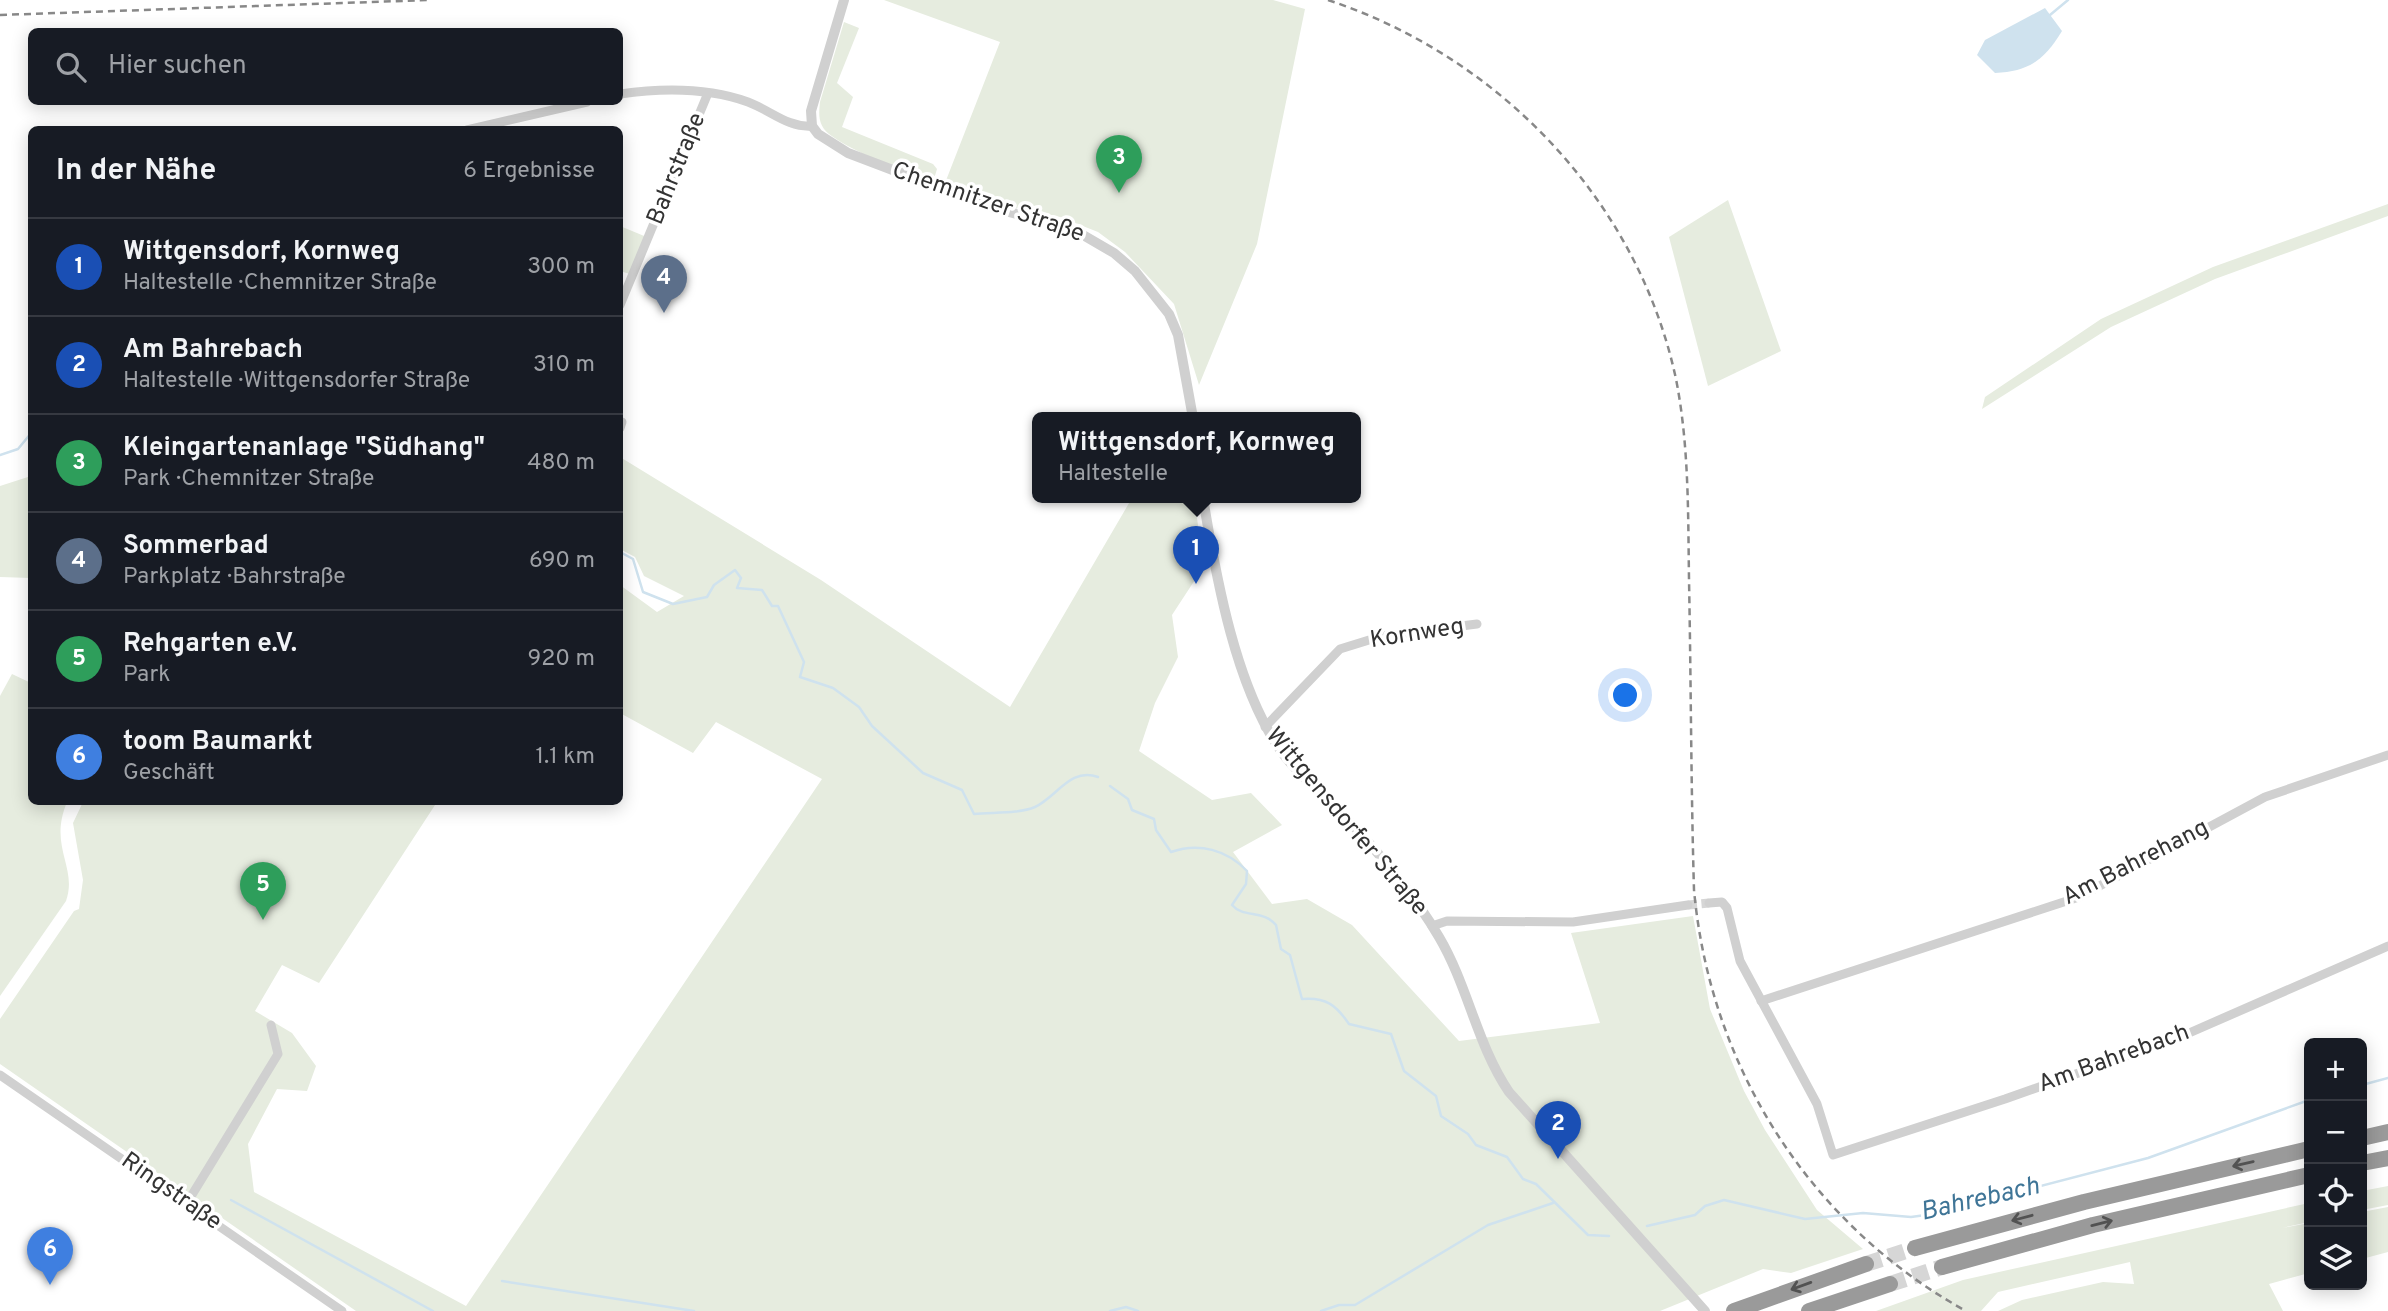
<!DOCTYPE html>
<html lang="de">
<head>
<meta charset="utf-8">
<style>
  body { margin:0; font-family:Overpass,sans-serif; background:#20242c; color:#f1f3f6 }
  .controls { position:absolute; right:21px; bottom:21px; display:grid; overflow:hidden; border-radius:10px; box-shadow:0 4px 18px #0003 }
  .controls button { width:63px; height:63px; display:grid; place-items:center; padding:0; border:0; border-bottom:2px solid #363941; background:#171b24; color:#f1f3f6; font:35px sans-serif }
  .you { position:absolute; left:1626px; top:696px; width:24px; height:24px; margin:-18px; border:5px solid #fff; border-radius:50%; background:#1a73e8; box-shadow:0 0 0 10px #1a73e833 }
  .badge { display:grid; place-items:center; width:46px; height:46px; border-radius:50%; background:#8c9099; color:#fff; font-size:23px; font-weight:700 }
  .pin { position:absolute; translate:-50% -58px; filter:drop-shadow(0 2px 4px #0008) }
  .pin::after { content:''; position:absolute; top:37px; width:24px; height:21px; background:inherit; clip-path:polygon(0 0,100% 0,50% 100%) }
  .popup { position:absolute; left:1032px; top:412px; width:329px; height:91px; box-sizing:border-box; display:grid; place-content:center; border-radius:10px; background:#171b24; filter:drop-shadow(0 2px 5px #0005); font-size:23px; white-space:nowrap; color:#9ea1a6 }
  .popup b { font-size:26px; color:#f1f3f6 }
  .popup::after { content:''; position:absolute; left:50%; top:100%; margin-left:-14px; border:14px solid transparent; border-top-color:#171b24 }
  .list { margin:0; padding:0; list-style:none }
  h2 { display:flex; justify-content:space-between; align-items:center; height:91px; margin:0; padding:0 28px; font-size:30px }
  h2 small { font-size:23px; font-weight:400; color:#9ea1a6 }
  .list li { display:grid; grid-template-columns:46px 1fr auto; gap:21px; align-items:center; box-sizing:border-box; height:98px; padding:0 28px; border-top:2px solid #363941 }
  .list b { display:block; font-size:26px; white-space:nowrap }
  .list p { margin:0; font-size:23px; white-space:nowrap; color:#9ea1a6 }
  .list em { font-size:23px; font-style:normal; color:#9ea1a6 }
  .icon { flex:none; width:38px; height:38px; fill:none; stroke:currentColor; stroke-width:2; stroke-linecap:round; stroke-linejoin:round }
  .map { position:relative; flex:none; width:2388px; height:1311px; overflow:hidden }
  .search { position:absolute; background:#171b24; box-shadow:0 4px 18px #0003; left:28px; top:28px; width:595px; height:77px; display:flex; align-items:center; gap:18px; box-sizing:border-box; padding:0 24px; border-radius:10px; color:#9ea1a6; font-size:26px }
  .panel { position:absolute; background:#171b24; box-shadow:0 4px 18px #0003; left:28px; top:126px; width:595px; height:679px; border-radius:10px }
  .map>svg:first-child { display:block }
  .green { fill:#e6ecdf }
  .water { fill:#cfe2ee }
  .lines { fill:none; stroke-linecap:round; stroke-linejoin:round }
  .stream { stroke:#cfe2ee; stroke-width:2.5 }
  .minor-tunnel { stroke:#d6d6d6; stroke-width:9; stroke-dasharray:9 4.5; stroke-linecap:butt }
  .motorway-tunnel { stroke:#d6d6d6; stroke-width:16; stroke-dasharray:16 8; stroke-linecap:butt }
  .minor { stroke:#d0d0d0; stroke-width:9 }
  .tertiary { stroke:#d0d0d0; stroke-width:10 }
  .motorway { stroke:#9a9a9a; stroke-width:16 }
  .rail { stroke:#888; stroke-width:2.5; stroke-dasharray:7 5; stroke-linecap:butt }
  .oneway { stroke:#525252 }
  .labels { text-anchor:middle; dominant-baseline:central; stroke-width:7; stroke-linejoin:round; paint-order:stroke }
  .street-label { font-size:24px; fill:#333; stroke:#fff }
  .water-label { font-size:26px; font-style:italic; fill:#3f7597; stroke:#fff }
</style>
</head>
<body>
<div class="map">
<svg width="2388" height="1311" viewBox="0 0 2388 1311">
  <rect width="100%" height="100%" fill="#fff"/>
  <g class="green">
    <polygon points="884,0 1273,0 1305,9 1257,244 1199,385 1174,304 1125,252 1098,232 1060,217 998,204 945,183 1000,42"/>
    <path d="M844,22l15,6 -22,55 16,14 -11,30 91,37 4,5 -3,10c-20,-1 -98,-34 -110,-50 -6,-9 -5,-17 -4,-27z"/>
    <polygon points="1728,200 1781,351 1708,386 1669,237"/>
    <polygon points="2388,204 2388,216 2215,279 2111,327 1982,409 1985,397 2101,319 2213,267"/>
    <polygon points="620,226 649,238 633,275 620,271"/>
    <polygon points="620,457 821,580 1010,707 1132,498 1194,498 1204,566 1172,615 1178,657 1155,703 1139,751 1212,800 1251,793 1282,825 1233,852 1272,904 1307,899 1352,925 1459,1041 1600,1023 1571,933 1693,916 1710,1009 1744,1091 1765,1130 1817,1210 1863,1249 1791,1273 1763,1269 1660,1311 356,1311 0,1064 0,1019 74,911 79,909 83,880 73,823 83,802 437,802 319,983 282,965 255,1011 292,1033 316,1066 307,1091 277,1089 248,1144 254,1192 466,1306 822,779 716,722 693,753 620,713 620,585 657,612 684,596 644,576 635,557 620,549"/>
    <polygon points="31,476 31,578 0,577 0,486"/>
    <path d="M12,674l19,9 1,119h35c-19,45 11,65 -1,99l-66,95v-300z"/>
    <polygon points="2388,1186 2388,1205 2362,1210 2362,1191"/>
    <polygon points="2309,1203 2309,1222 2282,1228 2309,1223 2309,1273 2269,1284 2283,1311 1998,1311 2022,1300 2103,1282 2134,1284 2130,1262 1998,1292 1981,1311 1876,1311 1963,1280"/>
    <polygon points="2388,1207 2388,1252 2362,1259 2362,1212"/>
  </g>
  <path class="water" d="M2045,8l17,23c-18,29 -32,40 -67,42l-18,-18 8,-15z"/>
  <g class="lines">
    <g class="stream">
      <polyline points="2050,15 2068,0"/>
      <polyline points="0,455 18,449 32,432"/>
      <path d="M620,552l13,7 10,33 30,12 34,-7 7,-12 21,-15 6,8 -4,10 25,2 10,16h6l26,56 -4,15 33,11 26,19 13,19 51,47 39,17 12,24c18,-2 45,0 61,-7 22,-10 35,-40 63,-30"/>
      <path d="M1110,786l18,13 4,11 22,9 2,11 15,22c28,-10 56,-2 76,19l-1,13 -14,21c11,13 32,5 44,20l5,24 9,6 12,44c24,-2 34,6 47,25l42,10 13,37 32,25 5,20 27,18 8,11 31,12 16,22 13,5 52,51 21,1"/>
      <polyline points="2362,1085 2388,1078"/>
      <polyline points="231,1200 433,1311"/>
      <polyline points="1647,1226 1695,1215 1705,1206 1724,1200 1805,1219 1863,1213 1911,1217 1933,1214 2148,1158 2309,1100"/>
      <polyline points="502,1281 694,1311"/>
      <polyline points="1110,1311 1126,1307 1138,1311"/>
      <polyline points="1321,1311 1339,1305 1355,1305 1488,1225 1553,1203"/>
    </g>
    <polyline class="minor-tunnel" points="1688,905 1709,903"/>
    <g class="motorway-tunnel">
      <polyline points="1866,1264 1915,1248"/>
      <polyline points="1890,1284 1942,1267"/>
    </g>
    <g class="minor">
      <path d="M620,94c42,-6 86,-7 128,8 22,8 40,26 64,24"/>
      <polyline points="467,130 587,102"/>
      <polyline points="620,305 708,93"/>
      <polyline points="620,428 622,422"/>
      <polyline points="1265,727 1340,649 1382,636 1477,624"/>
      <polyline points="1709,903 1722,902 1727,908 1740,961 1817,1104 1833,1155 2005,1099 2180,1037 2388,946"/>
      <polyline points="1432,926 1447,921 1573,922 1688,905"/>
      <polyline points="1761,1001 2079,897 2265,797 2388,755"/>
      <polyline points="0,1075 342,1311"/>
      <polyline points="187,1203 278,1054 271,1025"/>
    </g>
    <g class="tertiary">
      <polyline points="844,0 811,111 812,126 818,134 848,153 990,207 1071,228 1114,253 1135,271 1169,314 1178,335 1193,418"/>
      <path d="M1203,498c13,79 33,193 81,257 16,21 37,38 56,57 37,38 72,79 99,125 29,49 38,108 70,155l196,219"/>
    </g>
    <g class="motorway">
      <polyline points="2362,1138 2388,1132"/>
      <polyline points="2362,1163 2388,1158"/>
      <polyline points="1915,1248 2084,1202 2309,1149"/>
      <polyline points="1942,1267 2093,1225 2309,1175"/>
      <polyline points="1734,1311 1866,1264"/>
      <polyline points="1809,1311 1890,1284"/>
    </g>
    <g class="rail">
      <path d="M1328,0c172,57 310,201 348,379 13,66 12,133 13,200 2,104 2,208 5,311 16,177 116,335 272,421"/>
      <polyline points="0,15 429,0"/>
    </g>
  </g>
  <defs><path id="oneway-shaft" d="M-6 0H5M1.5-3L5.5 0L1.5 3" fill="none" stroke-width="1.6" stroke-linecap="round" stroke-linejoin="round" transform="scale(1.75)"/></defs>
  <g class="oneway">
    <use href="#oneway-shaft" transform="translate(2243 1164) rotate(167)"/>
    <use href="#oneway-shaft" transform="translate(2022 1218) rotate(165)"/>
    <use href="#oneway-shaft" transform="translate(2102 1223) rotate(-14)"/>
    <use href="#oneway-shaft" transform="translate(1801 1286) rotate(160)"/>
  </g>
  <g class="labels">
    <g class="street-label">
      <text transform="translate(677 169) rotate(-68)">Bahrstraße</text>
      <text transform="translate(988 203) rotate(19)">Chemnitzer Straße</text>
      <text transform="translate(1417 634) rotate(-9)">Kornweg</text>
      <text transform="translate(1346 822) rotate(50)">Wittgensdorfer Straße</text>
      <text transform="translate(2136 863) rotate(-27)">Am Bahrehang</text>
      <text transform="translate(2114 1059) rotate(-20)">Am Bahrebach</text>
      <text transform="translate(171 1192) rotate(35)">Ringstraße</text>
    </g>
    <g class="water-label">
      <text transform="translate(1980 1200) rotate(-13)">Bahrebach</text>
    </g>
  </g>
</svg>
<div class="controls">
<button>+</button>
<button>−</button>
<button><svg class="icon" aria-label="locate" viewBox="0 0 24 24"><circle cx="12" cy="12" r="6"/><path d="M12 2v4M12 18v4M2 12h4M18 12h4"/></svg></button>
<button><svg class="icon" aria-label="layers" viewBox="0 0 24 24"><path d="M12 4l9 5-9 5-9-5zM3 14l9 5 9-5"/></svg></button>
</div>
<div class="you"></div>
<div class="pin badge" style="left:1196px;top:584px;background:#1a4fb4">1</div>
<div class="popup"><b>Wittgensdorf, Kornweg</b>Haltestelle</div>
<div class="pin badge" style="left:1558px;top:1159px;background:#1a4fb4">2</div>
<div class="pin badge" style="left:1119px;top:193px;background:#2e9e5b">3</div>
<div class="pin badge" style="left:664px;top:313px;background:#5c6f8a">4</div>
<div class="pin badge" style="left:263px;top:920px;background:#2e9e5b">5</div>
<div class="pin badge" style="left:50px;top:1285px;background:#3f7fe0">6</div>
<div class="search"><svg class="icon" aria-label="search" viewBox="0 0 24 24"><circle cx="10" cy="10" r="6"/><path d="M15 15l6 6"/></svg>Hier suchen</div>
<section class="panel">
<h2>In der Nähe<small>6 Ergebnisse</small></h2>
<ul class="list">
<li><span class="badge" style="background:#1a4fb4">1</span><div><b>Wittgensdorf, Kornweg</b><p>Haltestelle · Chemnitzer Straße</p></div><em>300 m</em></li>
<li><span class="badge" style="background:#1a4fb4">2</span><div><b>Am Bahrebach</b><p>Haltestelle · Wittgensdorfer Straße</p></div><em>310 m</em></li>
<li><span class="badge" style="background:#2e9e5b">3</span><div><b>Kleingartenanlage &quot;Südhang&quot;</b><p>Park · Chemnitzer Straße</p></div><em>480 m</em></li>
<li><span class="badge" style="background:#5c6f8a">4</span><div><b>Sommerbad</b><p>Parkplatz · Bahrstraße</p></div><em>690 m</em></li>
<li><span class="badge" style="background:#2e9e5b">5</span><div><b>Rehgarten e.V.</b><p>Park</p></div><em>920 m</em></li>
<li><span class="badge" style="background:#3f7fe0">6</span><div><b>toom Baumarkt</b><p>Geschäft</p></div><em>1.1 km</em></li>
</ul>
</section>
</div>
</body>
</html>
